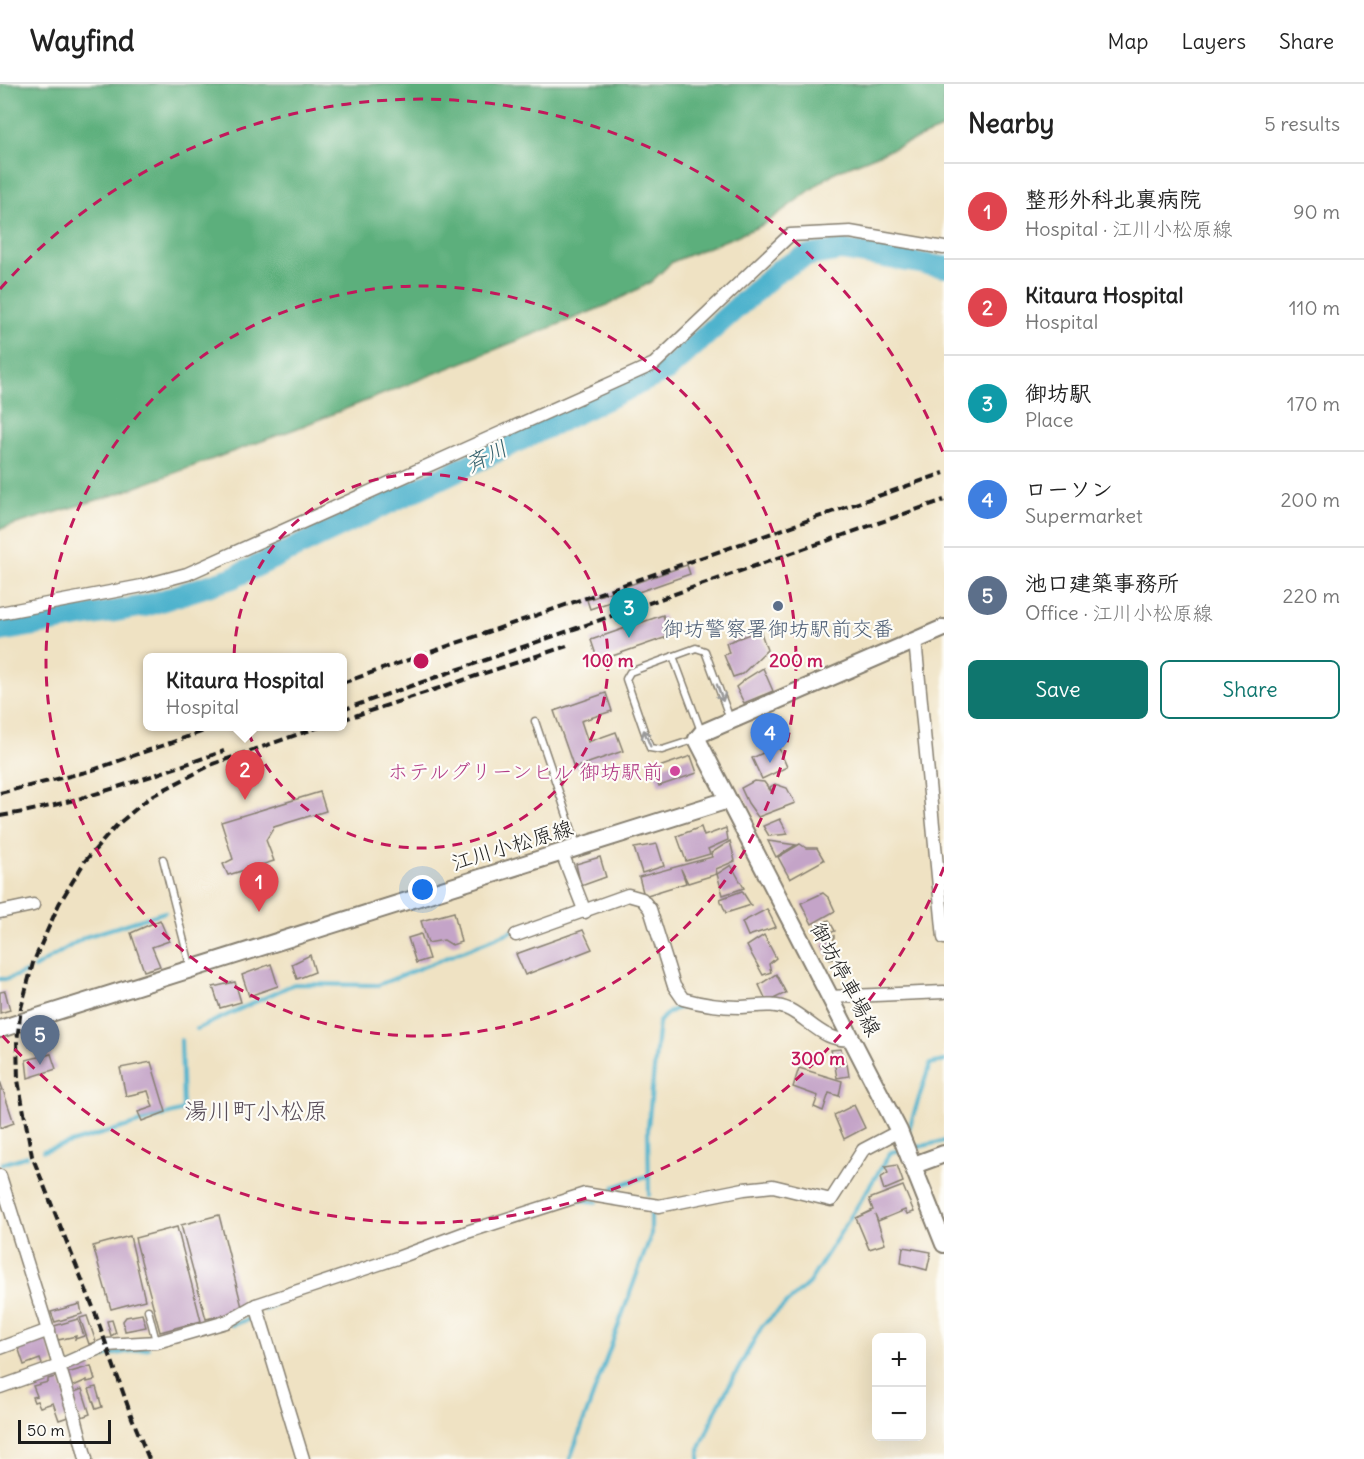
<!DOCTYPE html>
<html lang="en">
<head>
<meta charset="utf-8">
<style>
  body { margin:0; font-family:Delius,"Klee One",sans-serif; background:#f6f6f6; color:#222 }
  .controls { position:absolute; right:18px; bottom:18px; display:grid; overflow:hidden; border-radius:9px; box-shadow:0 6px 24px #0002 }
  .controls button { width:54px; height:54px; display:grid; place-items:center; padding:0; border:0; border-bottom:2px solid #e0e0e0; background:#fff; color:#222; font:30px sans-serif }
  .scale { position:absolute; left:18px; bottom:15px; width:93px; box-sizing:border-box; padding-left:6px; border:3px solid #1c1c1c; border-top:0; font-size:16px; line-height:21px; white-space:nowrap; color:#1c1c1c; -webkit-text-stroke:4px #fdfcf7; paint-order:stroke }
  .you { position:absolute; left:423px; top:806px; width:21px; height:21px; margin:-15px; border:4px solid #fff; border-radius:50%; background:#1a73e8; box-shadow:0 0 0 9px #1a73e833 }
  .badge { display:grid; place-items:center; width:39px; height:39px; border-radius:50%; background:#0f766e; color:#fff; font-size:20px; font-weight:700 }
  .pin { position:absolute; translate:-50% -50px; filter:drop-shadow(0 2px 3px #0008) }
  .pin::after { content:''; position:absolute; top:32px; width:21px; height:18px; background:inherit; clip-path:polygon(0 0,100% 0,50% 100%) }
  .popup { position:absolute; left:143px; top:569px; width:204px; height:78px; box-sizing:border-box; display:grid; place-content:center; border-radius:9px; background:#fff; filter:drop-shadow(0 2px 4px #0005); font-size:20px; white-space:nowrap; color:#767676 }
  .popup b { font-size:22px; color:#222 }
  .popup::after { content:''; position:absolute; left:50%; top:100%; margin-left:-12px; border:12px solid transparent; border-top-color:#fff }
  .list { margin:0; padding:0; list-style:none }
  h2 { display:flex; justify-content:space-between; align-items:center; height:78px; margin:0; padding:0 24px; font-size:26px }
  h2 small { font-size:20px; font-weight:400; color:#767676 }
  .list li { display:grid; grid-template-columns:39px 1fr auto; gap:18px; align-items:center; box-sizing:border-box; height:96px; padding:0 24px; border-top:2px solid #e0e0e0 }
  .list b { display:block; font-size:22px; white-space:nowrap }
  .list p { margin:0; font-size:20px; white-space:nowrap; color:#767676 }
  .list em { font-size:20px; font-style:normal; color:#767676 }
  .actions { display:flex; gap:12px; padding:18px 24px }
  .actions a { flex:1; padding:14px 0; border:2px solid #0f766e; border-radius:9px; text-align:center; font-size:21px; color:#0f766e }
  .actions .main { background:#0f766e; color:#fff }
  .map { position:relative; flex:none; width:944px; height:1375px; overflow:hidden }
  header { display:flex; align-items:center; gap:36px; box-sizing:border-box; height:84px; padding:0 30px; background:#fff; border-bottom:2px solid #e0e0e0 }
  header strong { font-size:28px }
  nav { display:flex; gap:33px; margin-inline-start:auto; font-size:21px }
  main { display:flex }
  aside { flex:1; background:#fff }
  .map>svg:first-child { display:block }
  .forest { fill:#5caf7c; stroke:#3c664c; stroke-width:1.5 }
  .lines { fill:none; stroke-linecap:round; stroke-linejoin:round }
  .stream { stroke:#4fb3cd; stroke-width:4 }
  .river { stroke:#4fb3cd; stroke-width:22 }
  .building { fill:#c4a4c8 }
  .lane-casing { stroke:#867f70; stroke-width:9 }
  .street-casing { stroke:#867f70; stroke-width:15 }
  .secondary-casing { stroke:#867f70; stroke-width:20 }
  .lane { stroke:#fff; stroke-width:6 }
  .street { stroke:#fff; stroke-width:12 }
  .secondary { stroke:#fff; stroke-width:16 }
  .rail { stroke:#1c1c1c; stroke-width:4; stroke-dasharray:9 4.5; stroke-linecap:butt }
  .oneway { stroke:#999 }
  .ring { fill:none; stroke:#c2185b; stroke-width:3; stroke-dasharray:10 8 }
  .service-dot { fill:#5c6f8a; stroke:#fdfcf7; stroke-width:2 }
  .hotel-dot { fill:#d1479c; stroke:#fdfcf7; stroke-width:2 }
  .labels { text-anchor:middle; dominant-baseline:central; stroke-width:4.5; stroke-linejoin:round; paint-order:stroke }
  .service-label { font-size:21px; fill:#4e5e75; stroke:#fdfcf7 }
  .hotel-label { font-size:21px; fill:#b23c85; stroke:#fdfcf7; text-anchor:end }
  .street-label { font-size:21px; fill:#1c1c1c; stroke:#fdfcf7 }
  .water-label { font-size:22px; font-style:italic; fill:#33606c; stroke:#fdfcf7 }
  .quarter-label { font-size:24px; fill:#574c58; stroke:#fdfcf7 }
  .centre { fill:#c2185b; stroke:#fdfcf7; stroke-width:3 }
  .ring-label { font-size:18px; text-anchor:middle; font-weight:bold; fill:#c2185b; stroke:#fdfcf7; stroke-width:4.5; stroke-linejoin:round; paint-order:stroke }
</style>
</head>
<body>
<header>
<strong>Wayfind</strong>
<nav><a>Map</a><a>Layers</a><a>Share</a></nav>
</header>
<main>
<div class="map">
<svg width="944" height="1375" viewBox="0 0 944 1375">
  <rect width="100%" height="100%" fill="#fdfcf7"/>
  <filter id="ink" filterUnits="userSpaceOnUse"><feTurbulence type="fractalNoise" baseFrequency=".0167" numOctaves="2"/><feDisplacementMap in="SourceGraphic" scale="12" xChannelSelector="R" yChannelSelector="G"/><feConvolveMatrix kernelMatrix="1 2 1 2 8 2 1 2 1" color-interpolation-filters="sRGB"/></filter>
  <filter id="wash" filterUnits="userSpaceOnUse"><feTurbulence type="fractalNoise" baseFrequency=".008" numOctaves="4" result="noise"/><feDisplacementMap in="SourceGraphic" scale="24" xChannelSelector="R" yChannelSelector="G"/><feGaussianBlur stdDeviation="1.35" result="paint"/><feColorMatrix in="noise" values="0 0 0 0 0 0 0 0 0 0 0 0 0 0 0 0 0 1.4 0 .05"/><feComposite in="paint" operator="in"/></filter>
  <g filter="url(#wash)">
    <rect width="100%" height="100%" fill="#efe2c3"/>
    <polygon class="forest" points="0,0 944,0 944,44 835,88 763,141 672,178 651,198 610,220 295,345 117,410 0,445"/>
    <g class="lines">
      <g class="stream">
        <polyline points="34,884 85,853 165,828"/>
        <polyline points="0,895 8,895 26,888"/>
        <polyline points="197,945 294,900 378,901 515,846"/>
        <polyline points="907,1051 930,980 944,977"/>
        <polyline points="910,1065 944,1057"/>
        <polyline points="43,1067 183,1026 181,956"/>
        <polyline points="2,1080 27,1072"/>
        <polyline points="611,1111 614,1103 647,1092"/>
        <path d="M649,1111l-1,-68 11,-105c9,-11 17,-16 33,-15"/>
        <polyline points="580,1116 597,1118"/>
        <polyline points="265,1226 275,1220"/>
        <polyline points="231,1241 253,1234"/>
        <polyline points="68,1284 110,1271 148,1264"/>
        <polyline points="570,1375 651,1151 651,1126"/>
        <polyline points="699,1375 700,1364 718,1322 762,1242 809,1199 891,1068 902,1066"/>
      </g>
      <polyline class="river" points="0,547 145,522 232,494 667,286 779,186 806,172 841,166 944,183"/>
    </g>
    <g id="blocks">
      <g class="building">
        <polygon points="687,481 690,490 590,525 587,516"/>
        <polygon points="663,531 666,541 663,542 667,553 598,577 591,556"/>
        <polygon points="760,546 767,566 742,590 733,593 724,571 729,569 726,559"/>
        <polygon points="763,584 773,607 744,619 736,603 747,594"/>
        <polygon points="606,609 612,627 581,637 588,658 616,648 623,667 574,684 554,627"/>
        <polygon points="778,662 787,683 762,695 752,674"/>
        <polygon points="691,672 697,689 659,702 653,685"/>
        <polygon points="754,697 764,698 773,710 770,703 775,700 787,704 795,719 758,733 748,719 741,704"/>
        <polygon points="320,708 326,727 274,743 266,756 274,777 228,791 223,780 233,775 221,738"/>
        <polygon points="780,735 788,750 769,752 763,742"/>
        <polygon points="701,743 704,752 726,744 728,756 708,765 710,770 686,777 677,752"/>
        <polygon points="730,757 735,777 716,785 717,790 688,799 681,785 686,799 644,812 639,793 712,773 711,769"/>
        <polygon points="768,757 796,761 776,773"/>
        <polygon points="657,760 664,782 642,789 634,764"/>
        <polygon points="800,760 806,764 817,764 824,776 790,795 778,773"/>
        <polygon points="600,773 606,793 581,802 576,780"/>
        <polygon points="731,781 744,804 723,811 717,790"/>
        <polygon points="742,807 751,821 726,829 720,815"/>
        <polygon points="823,809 829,814 835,827 812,840 801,819"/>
        <polygon points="767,825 776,843 748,852 742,838"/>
        <polygon points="454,828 461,858 452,861 444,856 428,859 421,837"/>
        <polygon points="160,836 169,857 152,863 160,882 144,887 131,849"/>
        <polygon points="829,836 835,847 821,853 816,842"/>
        <polygon points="583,846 592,865 525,891 516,870"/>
        <polygon points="421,850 429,875 416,879 408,854"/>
        <polygon points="764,851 776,874 769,880 771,888 763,891 747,862"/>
        <polygon points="834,852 834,875 830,876 822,860"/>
        <polygon points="310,871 315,888 297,895 292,880"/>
        <polygon points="271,880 278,902 249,912 242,891"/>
        <polygon points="776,890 786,909 767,918 759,901"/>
        <polygon points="235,898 241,918 220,924 213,903"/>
        <polygon points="5,907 10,926 0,929 0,908"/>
        <polygon points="841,965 846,979 834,980 831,966"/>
        <polygon points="51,970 56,985 28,994 26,976"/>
        <polygon points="151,978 166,1028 142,1037 138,1028 153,1023 148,1007 126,1012 120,984"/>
        <polygon points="847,980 849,992 837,994 835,982"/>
        <polygon points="799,984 842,997 839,1012 829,1009 823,1027 814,1023 818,1012 793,1003"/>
        <polygon points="0,997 14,1039 0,1044"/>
        <polygon points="854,1021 865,1044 844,1055 834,1031"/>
        <polygon points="897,1081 903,1098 884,1106 880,1094 888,1089 885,1083"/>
        <polygon points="903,1102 914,1128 907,1130 905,1126 878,1137 875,1130 885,1160 869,1165 856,1134 873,1126 869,1115"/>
        <polygon points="219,1131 242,1223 227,1230 206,1235 181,1141"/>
        <polygon points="177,1143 201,1237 160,1248 135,1154"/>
        <polygon points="130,1152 145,1216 111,1225 93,1162"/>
        <polygon points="903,1163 931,1168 927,1186 901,1179"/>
        <polygon points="80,1220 82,1230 55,1238 51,1228"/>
        <polygon points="142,1230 146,1243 125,1247 123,1237 126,1233"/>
        <polygon points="87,1232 96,1258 89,1260 80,1234"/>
        <polygon points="78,1235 84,1252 75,1255 76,1252 58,1256 54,1242"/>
        <polygon points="112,1236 116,1249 111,1252 107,1237"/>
        <polygon points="46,1253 54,1279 43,1283 40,1275 24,1281 18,1263"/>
        <polygon points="91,1282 95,1296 87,1298 87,1296 69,1304 64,1290"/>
        <polygon points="58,1292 74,1331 59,1336 53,1319 40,1323 37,1317 34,1318 32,1313 37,1312 33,1302 48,1298 48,1295"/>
        <polygon points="96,1303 102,1323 96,1325 89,1305"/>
        <polygon points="82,1305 90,1330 79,1334 70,1310"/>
      </g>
    </g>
  </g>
  <g filter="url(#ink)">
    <use href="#blocks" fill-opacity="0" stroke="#867f70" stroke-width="1.5"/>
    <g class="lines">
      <g class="lane-casing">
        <g id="lane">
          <polyline points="673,572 701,647"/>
          <polyline points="535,637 577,761"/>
          <polyline points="696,655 662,666 650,664 626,595 630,588 696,564 705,567 730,635"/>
          <polyline points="163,775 191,885"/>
          <polyline points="148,1226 156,1257"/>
        </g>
      </g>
      <g class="street-casing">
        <g id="street">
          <polyline points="0,529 142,502 187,490 654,280 790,151 850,148 944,164"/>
          <polyline points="915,556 944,854"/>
          <polyline points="562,769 585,828"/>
          <polyline points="0,828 33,821"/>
          <path d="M516,851l112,-40 14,4 8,10 24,77 9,13c18,5 37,8 56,8 17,0 34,-5 51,3 21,11 35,33 62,29"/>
          <polyline points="829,913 944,908"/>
          <polyline points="0,1092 75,1333 86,1375"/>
          <polyline points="256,1221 303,1375"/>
          <polyline points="0,1264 49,1246"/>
          <polyline points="0,1303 59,1282 106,1261 157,1258 226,1238 256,1221 397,1174 467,1148 585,1110 659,1122 744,1105 773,1102 831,1116 863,1066 899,1047"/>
        </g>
      </g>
      <g class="secondary-casing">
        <g id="secondary">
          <polyline points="944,544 702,649 697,655 899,1047 944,1160"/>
          <polyline points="0,945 728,716"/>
          <polyline points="914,1081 944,1070"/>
        </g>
      </g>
      <use href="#lane" class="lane"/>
      <use href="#street" class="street"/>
      <use href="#secondary" class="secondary"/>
      <g class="rail">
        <polyline points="342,599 944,389"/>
        <polyline points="342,626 944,416"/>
        <polyline points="342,636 567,562"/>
        <polyline points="0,709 90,687 218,642"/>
        <path d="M0,732c77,-12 151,-40 224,-65"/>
        <polyline points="149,1375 132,1334 93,1223 32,1072 18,996 17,957 21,924 33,879 59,820 85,777 116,742 150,713 213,680 322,642"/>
      </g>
    </g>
    <defs><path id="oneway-shaft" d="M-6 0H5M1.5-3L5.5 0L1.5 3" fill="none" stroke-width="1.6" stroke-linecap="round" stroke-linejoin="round" transform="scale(1.5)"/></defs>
    <g class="oneway">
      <use href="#oneway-shaft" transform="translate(720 609) rotate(70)"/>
      <use href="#oneway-shaft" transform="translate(647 654) rotate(-112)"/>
    </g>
  </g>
  <g class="ring">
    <circle cx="421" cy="577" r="187"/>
    <circle cx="421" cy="577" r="375"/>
    <path d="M944 783A562 562 0 0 1 0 949M0 205A562 562 0 0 1 944 371"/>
  </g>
  <circle class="service-dot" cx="778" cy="522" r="6"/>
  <circle class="hotel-dot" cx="675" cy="687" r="6"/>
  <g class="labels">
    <g class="service-label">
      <text x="778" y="544">御坊警察署御坊駅前交番</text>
    </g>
    <g class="hotel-label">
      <text x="663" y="687">ホテルグリーンヒル 御坊駅前</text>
    </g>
    <g class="street-label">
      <text transform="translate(512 761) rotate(-17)">江川小松原線</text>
      <text transform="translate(846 895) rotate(62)">御坊停車場線</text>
    </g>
    <g class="water-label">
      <text transform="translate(486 372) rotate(-26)">斉川</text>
    </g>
    <g class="quarter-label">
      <text x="256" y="1026">湯川町小松原</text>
    </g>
  </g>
  <circle cx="421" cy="577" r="9" class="centre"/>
  <g class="ring-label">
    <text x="608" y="583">100 m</text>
    <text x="796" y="583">200 m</text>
    <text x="818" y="981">300 m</text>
  </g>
</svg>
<div class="controls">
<button>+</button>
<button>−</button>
</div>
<div class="scale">50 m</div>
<div class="you"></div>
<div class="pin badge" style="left:259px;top:828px;background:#e0444e">1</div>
<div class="pin badge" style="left:245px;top:716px;background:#e0444e">2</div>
<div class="popup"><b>Kitaura Hospital</b>Hospital</div>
<div class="pin badge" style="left:629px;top:554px;background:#0f9aa8">3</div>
<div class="pin badge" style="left:770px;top:679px;background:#3f7fe0">4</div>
<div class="pin badge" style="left:40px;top:981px;background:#5c6f8a">5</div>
</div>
<aside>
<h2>Nearby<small>5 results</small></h2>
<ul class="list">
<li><span class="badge" style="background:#e0444e">1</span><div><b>整形外科北裏病院</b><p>Hospital · 江川小松原線</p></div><em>90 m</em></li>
<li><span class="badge" style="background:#e0444e">2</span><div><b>Kitaura Hospital</b><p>Hospital</p></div><em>110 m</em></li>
<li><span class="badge" style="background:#0f9aa8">3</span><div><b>御坊駅</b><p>Place</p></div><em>170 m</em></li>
<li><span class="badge" style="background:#3f7fe0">4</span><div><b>ローソン</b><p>Supermarket</p></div><em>200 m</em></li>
<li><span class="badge" style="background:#5c6f8a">5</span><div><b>池口建築事務所</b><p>Office · 江川小松原線</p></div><em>220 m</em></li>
</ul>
<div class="actions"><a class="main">Save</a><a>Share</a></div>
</aside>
</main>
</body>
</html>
